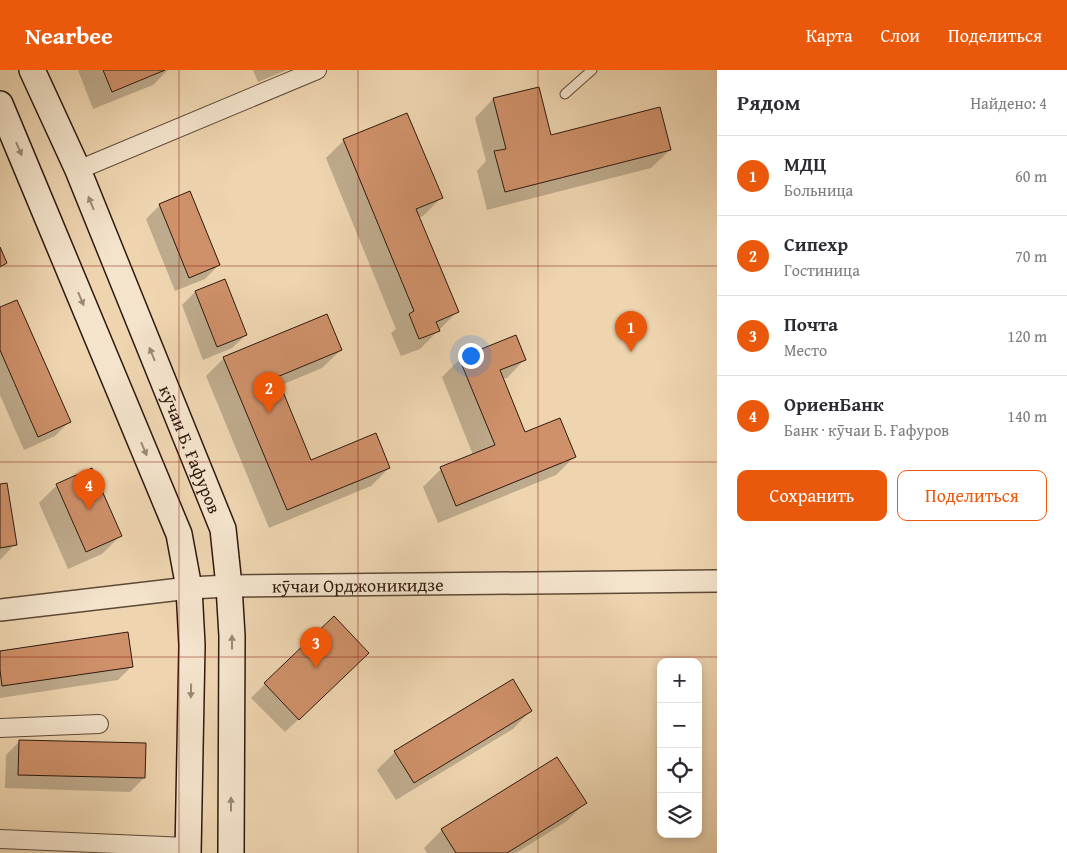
<!DOCTYPE html>
<html lang="ru">
<head>
<meta charset="utf-8">
<style>
  body { margin:0; font-family:"Gentium Book Plus",serif; background:#f2f2f3; color:#2b2b33 }
  .controls { position:absolute; right:15px; bottom:15px; display:grid; overflow:hidden; border-radius:10px; box-shadow:0 2px 8px #0003 }
  .controls button { width:45px; height:45px; display:grid; place-items:center; padding:0; border:0; border-bottom:1px solid #e1e1e2; background:#fff; color:#2b2b33; font:25px sans-serif }
  .you { position:absolute; left:470px; top:285px; width:18px; height:18px; margin:-12px; border:4px solid #fff; border-radius:50%; background:#1a73e8; box-shadow:0 0 0 8px #1a73e833 }
  .badge { display:grid; place-items:center; width:32px; height:32px; border-radius:50%; background:#ea580c; color:#fff; font-size:16px; font-weight:700 }
  .pin { position:absolute; translate:-50% -41px; filter:drop-shadow(0 1px 2px #0008) }
  .pin::after { content:''; position:absolute; top:26px; width:18px; height:15px; background:inherit; clip-path:polygon(0 0,100% 0,50% 100%) }
  .list { margin:0; padding:0; list-style:none }
  h2 { display:flex; justify-content:space-between; align-items:center; height:65px; margin:0; padding:0 20px; font-size:21px }
  h2 small { font-size:16px; font-weight:400; color:#7c7c81 }
  .list li { display:grid; grid-template-columns:32px 1fr auto; gap:15px; align-items:center; box-sizing:border-box; height:80px; padding:0 20px; border-top:1px solid #e1e1e2 }
  .list b { display:block; font-size:19px; white-space:nowrap }
  .list p { margin:0; font-size:16px; white-space:nowrap; color:#7c7c81 }
  .list em { font-size:16px; font-style:normal; color:#7c7c81 }
  .actions { display:flex; gap:10px; padding:15px 20px }
  .actions a { flex:1; padding:11px 0; border:1px solid #ea580c; border-radius:10px; text-align:center; font-size:18px; color:#ea580c }
  .actions .main { background:#ea580c; color:#fff }
  .icon { flex:none; width:28px; height:28px; fill:none; stroke:currentColor; stroke-width:2; stroke-linecap:round; stroke-linejoin:round }
  .map { position:relative; flex:none; width:717px; height:783px; overflow:hidden }
  header { display:flex; align-items:center; gap:30px; box-sizing:border-box; height:70px; padding:0 25px; background:#ea580c; color:#fff }
  header strong { font-size:24px }
  nav { display:flex; gap:28px; margin-inline-start:auto; font-size:18px }
  main { display:flex }
  aside { flex:1; background:#fff }
  .map>svg:first-child { display:block }
  .shadow { fill:#0003 }
  .building { fill:#cf916a; stroke:#2e1a0f }
  .lines { fill:none; stroke-linecap:round; stroke-linejoin:round }
  .service-casing { stroke:#5e4937; stroke-width:11 }
  .minor-casing { stroke:#5e4937; stroke-width:20 }
  .tertiary-casing { stroke:#5e4937; stroke-width:24 }
  .secondary-casing { stroke:#2e1a0f; stroke-width:28 }
  .service { stroke:#f4e4cc; stroke-width:9 }
  .minor { stroke:#f4e4cc; stroke-width:18 }
  .tertiary { stroke:#f4e4cc; stroke-width:21 }
  .secondary { stroke:#f4e4cc; stroke-width:25 }
  .oneway { fill:#9b8977 }
  .grid { fill:none; stroke:#8f2418; stroke-width:1; stroke-opacity:0.55 }
  .labels { text-anchor:middle; dominant-baseline:central; stroke-width:4; stroke-linejoin:round; paint-order:stroke }
  .street-label { font-size:18px; fill:#2e1a0f; stroke:#f4e4cc }
</style>
</head>
<body>
<header>
<strong>Nearbee</strong>
<nav><a>Карта</a><a>Слои</a><a>Поделиться</a></nav>
</header>
<main>
<div class="map">
<svg width="717" height="783" viewBox="0 0 717 783">
  <rect width="100%" height="100%" fill="#eed5b0"/>
  <filter id="stains"><feTurbulence type="fractalNoise" baseFrequency=".004" numOctaves="4"/><feColorMatrix values="0 0 0 0 .2 0 0 0 0 .09 0 0 0 0 .02 0 0 0 .5 -.17"/></filter>
  <radialGradient id="worn" r=".72"><stop offset=".6" stop-color="#630" stop-opacity="0"/><stop offset="1" stop-color="#630" stop-opacity=".3"/></radialGradient>
  <g class="shadow">
    <polygon points="78,0 168,0 153,15 93,39"/>
    <polygon points="253,0 287,0 258,12"/>
    <polygon points="538,18 550,66 670,80 651,98 487,140 477,101 486,91 475,48 493,29"/>
    <polygon points="344,70 441,128 423,146 418,148 457,242 420,279 401,286 391,263 396,259 326,88"/>
    <polygon points="160,135 219,195 205,209 175,221 146,149"/>
    <polygon points="195,222 246,265 232,278 203,290 182,235"/>
    <polygon points="0,238 69,352 55,366 24,380 0,325"/>
    <polygon points="341,280 322,298 279,316 310,391 389,398 371,416 269,458 206,306 224,288"/>
    <polygon points="460,289 525,289 507,308 502,309 524,363 574,387 556,405 438,453 423,417 441,399 473,385 442,307"/>
    <polygon points="0,415 15,474 0,490"/>
    <polygon points="57,415 120,466 102,484 68,499 39,433"/>
    <polygon points="0,583 132,596 118,610 0,628"/>
    <polygon points="353,597 285,662 251,628 265,614"/>
    <polygon points="531,640 513,659 396,730 377,700 395,682"/>
    <polygon points="20,671 144,708 130,722 5,718 6,685"/>
    <polygon points="585,733 567,751 516,783 427,783 424,778 442,760"/>
  </g>
  <g class="building">
    <polygon points="103,0 165,0 112,22"/>
    <polygon points="539,17 551,65 660,37 671,80 505,122 494,81 506,79 493,28"/>
    <polygon points="407,43 443,128 416,139 459,242 436,252 440,261 419,269 409,244 414,241 343,69"/>
    <polygon points="190,121 220,195 189,208 159,134"/>
    <polygon points="0,177 7,193 0,197"/>
    <polygon points="225,209 247,265 217,277 195,221"/>
    <polygon points="17,230 71,352 38,367 0,280 0,237"/>
    <polygon points="327,244 342,280 277,307 311,390 376,363 390,398 287,440 223,287"/>
    <polygon points="516,265 526,290 500,300 525,362 560,348 576,387 456,436 440,397 495,375 459,288"/>
    <polygon points="92,398 122,466 86,482 56,414"/>
    <polygon points="7,413 17,475 0,478 0,414"/>
    <polygon points="334,546 369,583 299,650 264,613"/>
    <polygon points="128,562 133,597 2,616 0,600 0,581"/>
    <polygon points="513,609 532,641 414,713 394,681"/>
    <polygon points="19,670 146,673 145,708 18,705"/>
    <polygon points="557,687 587,733 507,783 456,783 441,759"/>
  </g>
  <g class="lines">
    <g class="service-casing">
      <polyline id="service" points="565,24 592,0"/>
    </g>
    <g class="minor-casing">
      <g id="minor">
        <polyline points="78,100 317,0"/>
        <polyline points="0,658 99,654"/>
        <polyline points="0,769 188,777"/>
      </g>
    </g>
    <g class="tertiary-casing">
      <g id="tertiary">
        <path id="s1" d="M0,540l189,-22 40,-2 488,-5"/>
      </g>
    </g>
    <g class="secondary-casing">
      <g id="secondary">
        <path id="s2" d="M32,0l46,100 145,359 6,57 3,50 -1,217"/>
        <polyline points="0,34 179,464 189,518 192,575 188,783"/>
      </g>
    </g>
    <use href="#service" class="service"/>
    <use href="#minor" class="minor"/>
    <use href="#tertiary" class="tertiary"/>
    <use href="#secondary" class="secondary"/>
  </g>
  <defs><path id="oneway-solid" d="M-6-.8H1V-3.2L6.5 0L1 3.2V.8H-6Z" transform="scale(1.25)"/></defs>
  <g class="oneway">
    <use href="#oneway-solid" transform="translate(19 79) rotate(67)"/>
    <use href="#oneway-solid" transform="translate(91 133) rotate(-112)"/>
    <use href="#oneway-solid" transform="translate(81 229) rotate(67)"/>
    <use href="#oneway-solid" transform="translate(152 284) rotate(-112)"/>
    <use href="#oneway-solid" transform="translate(144 379) rotate(67)"/>
    <use href="#oneway-solid" transform="translate(232 572) rotate(-90)"/>
    <use href="#oneway-solid" transform="translate(191 621) rotate(91)"/>
    <use href="#oneway-solid" transform="translate(231 734) rotate(-90)"/>
  </g>
  <path class="grid" d="M179,0v783M358,0v783M538,0v783M0,196h717M0,392h717M0,587h717"/>
  <g class="labels">
    <g class="street-label">
      <text stroke="none"><textPath href="#s2" startOffset="411">кӯчаи Б. Ғафуров</textPath></text>
      <text stroke="none"><textPath href="#s1" startOffset="359">кӯчаи Орджоникидзе</textPath></text>
    </g>
  </g>
  <rect width="100%" height="100%" filter="url(#stains)"/>
  <rect width="100%" height="100%" fill="url(#worn)"/>
</svg>
<div class="controls">
<button>+</button>
<button>−</button>
<button><svg class="icon" aria-label="locate" viewBox="0 0 24 24"><circle cx="12" cy="12" r="6"/><path d="M12 2v4M12 18v4M2 12h4M18 12h4"/></svg></button>
<button><svg class="icon" aria-label="layers" viewBox="0 0 24 24"><path d="M12 4l9 5-9 5-9-5zM3 14l9 5 9-5"/></svg></button>
</div>
<div class="you"></div>
<div class="pin badge" style="left:631px;top:282px">1</div>
<div class="pin badge" style="left:269px;top:343px">2</div>
<div class="pin badge" style="left:316px;top:598px">3</div>
<div class="pin badge" style="left:89px;top:440px">4</div>
</div>
<aside>
<h2>Рядом<small>Найдено: 4</small></h2>
<ul class="list">
<li><span class="badge">1</span><div><b>МДЦ</b><p>Больница</p></div><em>60 m</em></li>
<li><span class="badge">2</span><div><b>Сипехр</b><p>Гостиница</p></div><em>70 m</em></li>
<li><span class="badge">3</span><div><b>Почта</b><p>Место</p></div><em>120 m</em></li>
<li><span class="badge">4</span><div><b>ОриенБанк</b><p>Банк · кӯчаи Б. Ғафуров</p></div><em>140 m</em></li>
</ul>
<div class="actions"><a class="main">Сохранить</a><a>Поделиться</a></div>
</aside>
</main>
</body>
</html>
